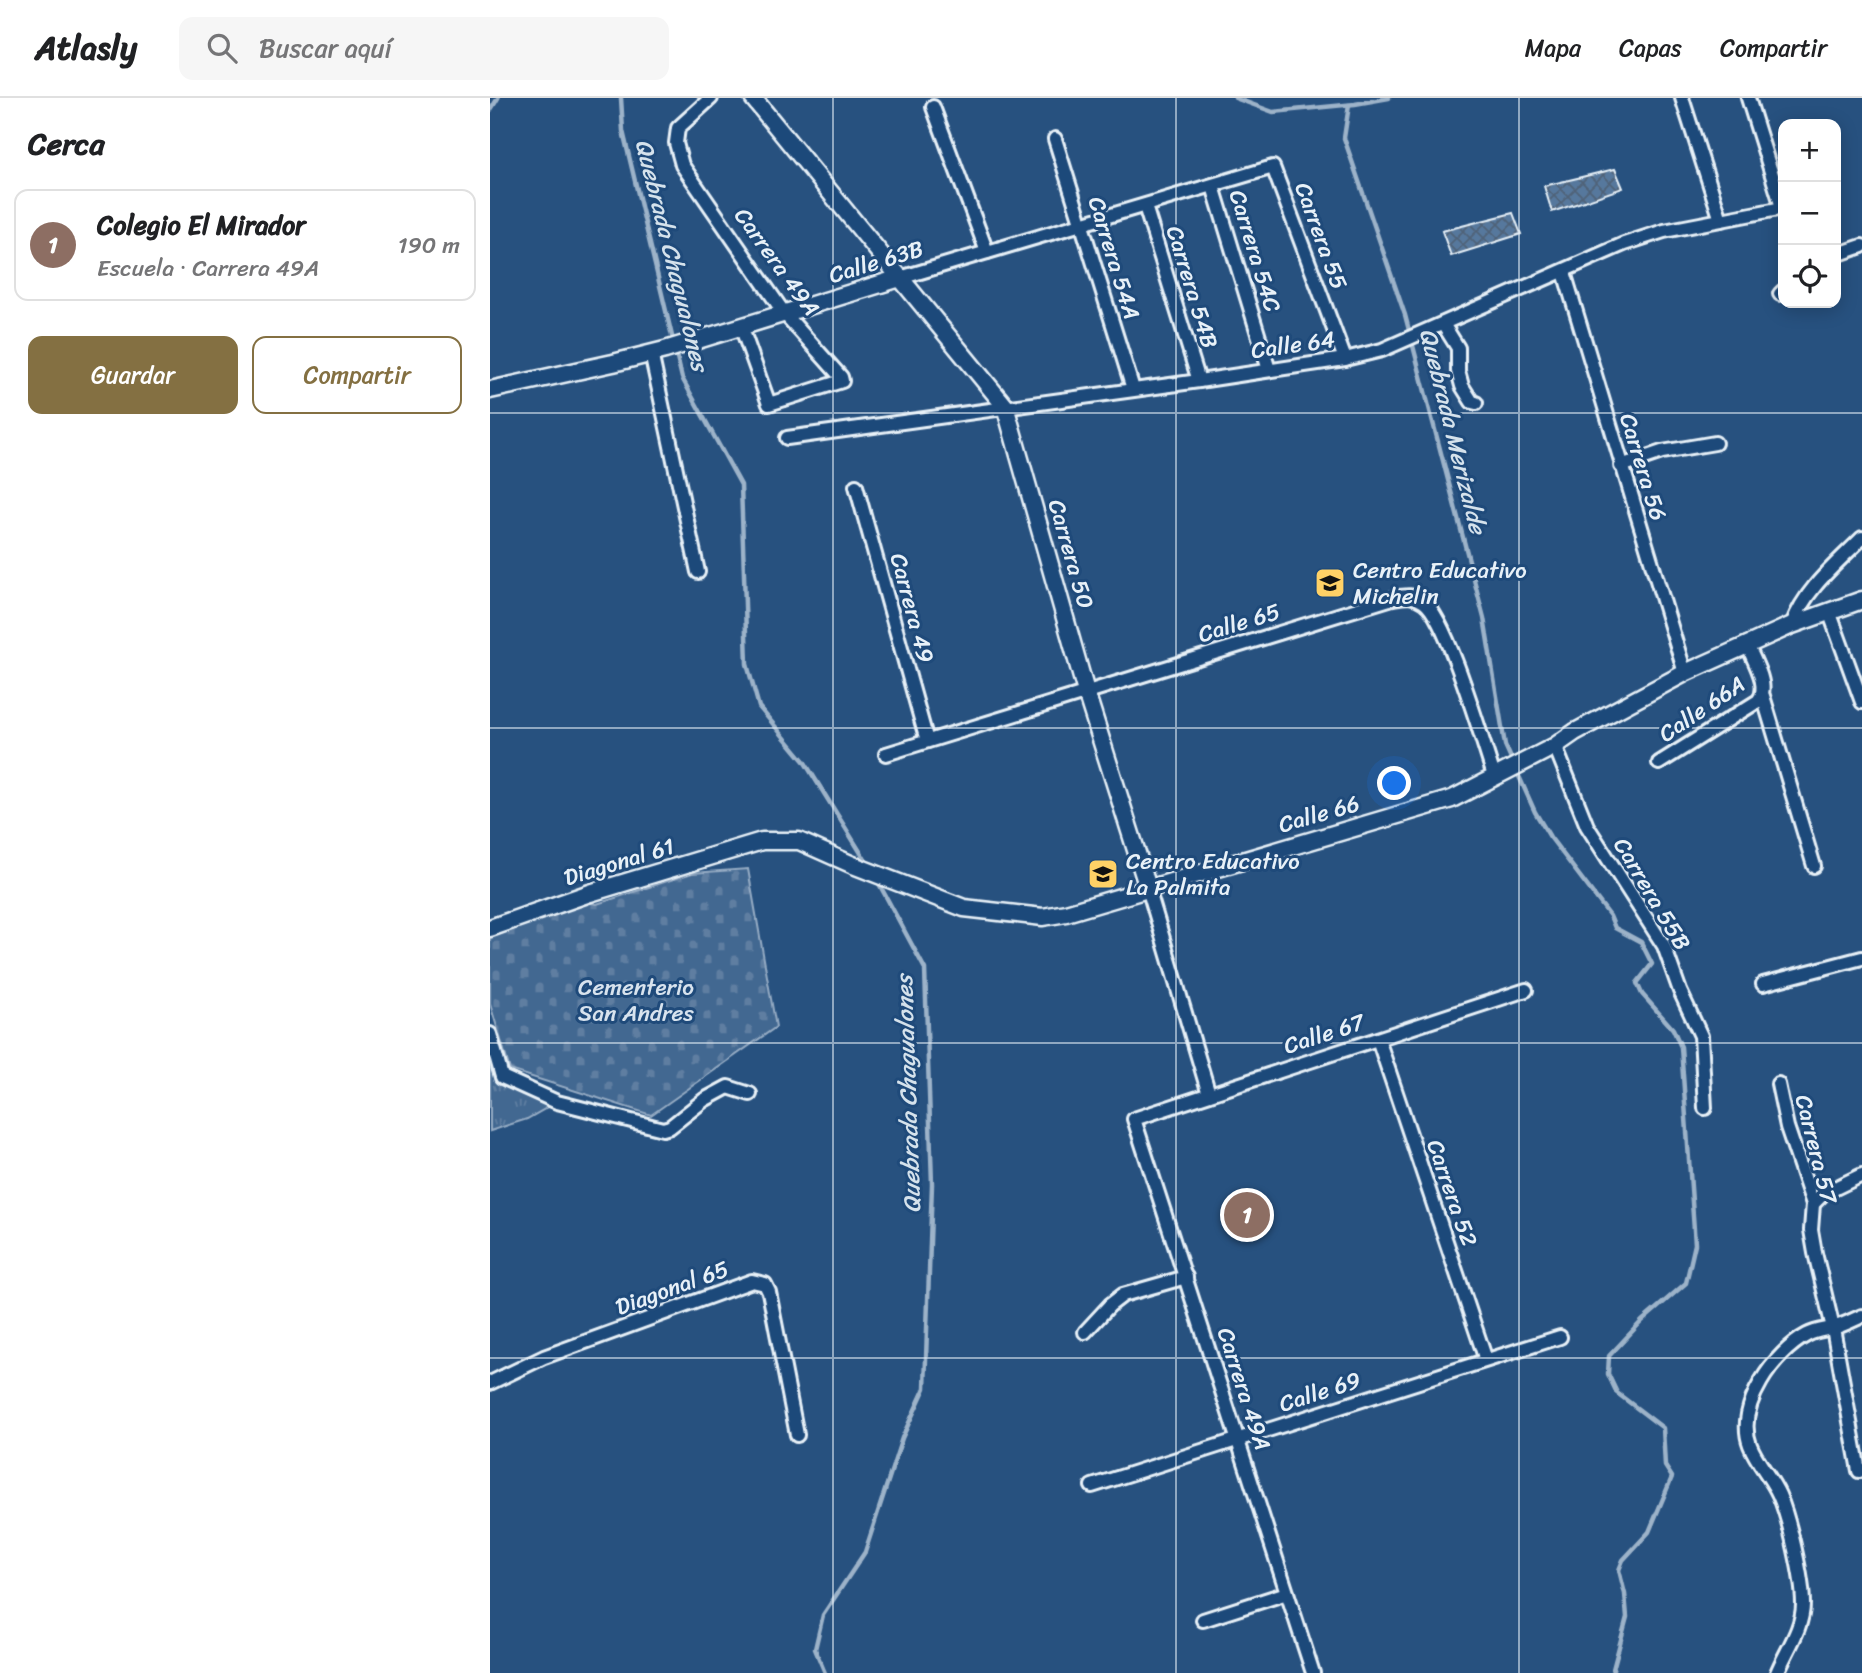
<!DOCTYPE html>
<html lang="es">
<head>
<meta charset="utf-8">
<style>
  body { margin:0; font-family:Sriracha,sans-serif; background:#f6f6f6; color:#202124 }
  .controls { position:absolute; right:21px; top:21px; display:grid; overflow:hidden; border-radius:14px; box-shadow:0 4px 18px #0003 }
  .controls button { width:63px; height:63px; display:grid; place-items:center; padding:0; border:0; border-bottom:2px solid #e0e0e0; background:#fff; color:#202124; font:35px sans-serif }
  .you { position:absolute; left:905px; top:686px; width:24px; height:24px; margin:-18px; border:5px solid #fff; border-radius:50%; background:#1a73e8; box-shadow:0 0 0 10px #1a73e833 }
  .badge { display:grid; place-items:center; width:46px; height:46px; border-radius:50%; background:#847042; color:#fff; font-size:23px; font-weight:700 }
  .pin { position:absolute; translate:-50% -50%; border:4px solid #fff; box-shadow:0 2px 7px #0006 }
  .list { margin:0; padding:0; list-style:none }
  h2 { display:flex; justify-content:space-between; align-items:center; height:91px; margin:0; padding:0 28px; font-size:30px }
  h2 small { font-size:23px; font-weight:400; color:#757577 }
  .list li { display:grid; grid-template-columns:46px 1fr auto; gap:21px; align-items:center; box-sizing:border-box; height:112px; margin:0 14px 14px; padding:0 14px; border:2px solid #e0e0e0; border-radius:14px }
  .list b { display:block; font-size:26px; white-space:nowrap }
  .list p { margin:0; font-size:23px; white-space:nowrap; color:#757577 }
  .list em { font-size:23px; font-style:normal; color:#757577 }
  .actions { display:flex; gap:14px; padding:21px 28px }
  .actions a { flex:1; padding:16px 0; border:2px solid #847042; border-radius:14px; text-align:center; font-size:24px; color:#847042 }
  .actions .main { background:#847042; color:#fff }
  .icon { flex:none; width:38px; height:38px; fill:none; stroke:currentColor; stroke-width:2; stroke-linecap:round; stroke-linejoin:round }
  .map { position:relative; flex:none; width:1372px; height:1575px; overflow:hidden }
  header { display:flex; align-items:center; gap:42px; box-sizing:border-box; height:98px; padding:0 35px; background:#fff; border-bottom:2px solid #e0e0e0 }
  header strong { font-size:33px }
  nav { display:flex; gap:38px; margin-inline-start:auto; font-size:24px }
  .search { width:490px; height:63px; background:#f6f6f6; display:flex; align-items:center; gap:18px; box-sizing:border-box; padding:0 24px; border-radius:14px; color:#757577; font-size:26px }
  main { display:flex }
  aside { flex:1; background:#fff }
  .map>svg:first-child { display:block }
  .cemetery { fill:url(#cemetery-stones); stroke:#96acc4; stroke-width:2 }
  .park { fill:url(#park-tufts); stroke:#96acc4; stroke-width:2 }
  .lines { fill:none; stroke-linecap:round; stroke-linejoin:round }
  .stream { stroke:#9db3c9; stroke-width:4.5 }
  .building { fill:url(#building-cross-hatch); stroke:#e8f1f8; stroke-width:2 }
  .minor-casing { stroke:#e8f1f8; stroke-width:18 }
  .tertiary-casing { stroke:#e8f1f8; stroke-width:21 }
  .minor { stroke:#1f4a7a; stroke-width:12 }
  .tertiary { stroke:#1f4a7a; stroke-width:16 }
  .grid { fill:none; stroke:#e8f1f8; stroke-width:2; stroke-opacity:0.55 }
  .labels { text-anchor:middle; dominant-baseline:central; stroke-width:6; stroke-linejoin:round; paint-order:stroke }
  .street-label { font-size:23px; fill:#e8f1f8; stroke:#1f4a7a }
  .poi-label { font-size:23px; fill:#e8f1f8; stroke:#1f4a7a; text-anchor:start }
  .park-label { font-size:23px; fill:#d8e3ee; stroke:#1f4a7a }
  .water-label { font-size:24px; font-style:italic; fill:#d5e2ec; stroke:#1f4a7a }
</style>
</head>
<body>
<header>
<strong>Atlasly</strong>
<div class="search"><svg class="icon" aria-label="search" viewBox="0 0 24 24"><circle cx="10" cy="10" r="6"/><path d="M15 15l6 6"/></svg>Buscar aquí</div>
<nav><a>Mapa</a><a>Capas</a><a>Compartir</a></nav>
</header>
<main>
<aside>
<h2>Cerca<small></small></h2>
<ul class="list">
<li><span class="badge" style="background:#8d6e63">1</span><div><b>Colegio El Mirador</b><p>Escuela · Carrera 49A</p></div><em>190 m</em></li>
</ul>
<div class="actions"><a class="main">Guardar</a><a>Compartir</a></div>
</aside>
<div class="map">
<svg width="1372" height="1575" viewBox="0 0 1372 1575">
  <defs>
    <pattern id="cemetery-stones" width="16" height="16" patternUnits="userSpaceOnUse" patternTransform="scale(1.75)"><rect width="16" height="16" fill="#436891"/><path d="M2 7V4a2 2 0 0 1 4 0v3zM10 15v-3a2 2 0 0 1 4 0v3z" fill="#5e7ea1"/></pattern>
    <pattern id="park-tufts" width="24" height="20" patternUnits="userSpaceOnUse" patternTransform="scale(1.75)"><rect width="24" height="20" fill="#436891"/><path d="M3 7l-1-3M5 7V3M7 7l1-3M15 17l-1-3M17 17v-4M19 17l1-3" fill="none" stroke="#5e7ea1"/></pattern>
    <pattern id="building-cross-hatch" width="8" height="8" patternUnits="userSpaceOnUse" patternTransform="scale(1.75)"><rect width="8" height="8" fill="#57789d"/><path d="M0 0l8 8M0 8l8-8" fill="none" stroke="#4f6278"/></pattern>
  </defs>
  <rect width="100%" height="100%" fill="#27517f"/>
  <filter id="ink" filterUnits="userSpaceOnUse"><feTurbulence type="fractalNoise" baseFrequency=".0143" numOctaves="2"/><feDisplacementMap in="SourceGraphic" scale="14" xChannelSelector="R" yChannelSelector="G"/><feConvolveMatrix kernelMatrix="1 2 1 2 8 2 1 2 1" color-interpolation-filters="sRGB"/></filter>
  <g filter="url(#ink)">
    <polygon class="cemetery" points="258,771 286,929 161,1017 20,972 0,906 0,834 85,802 107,806 202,775"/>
    <polygon class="park" points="0,936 12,979 67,1004 37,1021 0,1033"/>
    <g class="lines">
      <g class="stream">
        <polyline points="131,0 133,33 192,280 251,387 257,566 269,609 314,663 379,768"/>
        <polyline points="745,0 783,14 865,6 899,0"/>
        <polyline points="859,7 854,40 915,217 994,520 1015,647 1045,714 1060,739 1120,818 1125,830 1151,844 1162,866 1147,885 1152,896 1183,931 1191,949 1205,1146 1196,1185 1152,1223 1119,1258 1118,1276 1127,1295 1173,1330 1175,1368 1182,1379 1159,1434 1133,1462 1129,1472 1135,1496 1137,1519 1122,1575"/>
        <polyline points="0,13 8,0"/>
        <polyline points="335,1575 325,1551 333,1517 375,1454 412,1340 435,1290 442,1086 435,871 387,782"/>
      </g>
    </g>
    <g class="building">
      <polygon points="1125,71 1133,90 1062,114 1054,88"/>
      <polygon points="1023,115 1031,136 961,158 952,133"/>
    </g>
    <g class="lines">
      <g class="minor-casing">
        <g id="minor">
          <polyline points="221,0 188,30 186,45 192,67 294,215 351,279 352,283 279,306 251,228"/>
          <polyline points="1192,0 1231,122"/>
          <polyline points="443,9 497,154"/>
          <polyline points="565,41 643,291"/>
          <polyline points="723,88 779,272"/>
          <polyline points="655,108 709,283"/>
          <polyline points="1346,157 1372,148"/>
          <polyline points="1074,174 1195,575"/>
          <polyline points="410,180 783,69 855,261"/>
          <polyline points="1290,196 1293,193"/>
          <polyline points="953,226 968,250 968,273 972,288 982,304 986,305"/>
          <polyline points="161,255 208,474"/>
          <polyline points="297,340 709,283 855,261 892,252 1134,146 1174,133 1288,111 1291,106 1258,0"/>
          <polyline points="1131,368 1172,354 1225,345"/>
          <polyline points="366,388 437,643"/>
          <polyline points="1339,513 1372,604"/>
          <path d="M1302,527c13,-36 43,-60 70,-87"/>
          <polyline points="1273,598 1324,768"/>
          <polyline points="1065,648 1097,728 1174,848 1190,893 1211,938 1215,1010"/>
          <path d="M396,656l507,-156c12,-2 20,-4 31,4 23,16 59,141 70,174"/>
          <path d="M1169,665l99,-62c13,-14 -5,-41 -11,-57"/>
          <polyline points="658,790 719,996"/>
          <polyline points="1273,886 1372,860"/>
          <polyline points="0,936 12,979 67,1004 173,1031 180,1029 214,1002 238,989 260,996"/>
          <polyline points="888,941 996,1262"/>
          <polyline points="1288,986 1297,1029 1323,1106 1321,1132 1325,1155 1343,1230 1369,1373"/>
          <polyline points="1323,1106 1333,1096 1372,1077"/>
          <polyline points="595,1234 620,1207 633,1197 696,1179"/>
          <polyline points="0,1285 54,1259 262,1183 275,1186 279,1194 307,1337"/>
          <polyline points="602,1388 1070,1239"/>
          <polyline points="713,1522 797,1495"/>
          <polyline points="823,1575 644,1021 1036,892"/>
          <path d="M1287,1575c9,-22 26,-45 26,-69 0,-25 -14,-86 -24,-109 -8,-18 -22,-32 -29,-50 -15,-39 25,-93 57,-110 9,-5 16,-5 25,-7 10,-2 21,-8 30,-12"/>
        </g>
      </g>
      <g class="tertiary-casing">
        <g id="tertiary">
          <polyline points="263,0 515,308 596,594 658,790"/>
          <polyline points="0,292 123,265 175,252 410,180"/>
          <polyline points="0,830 100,795 272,743 309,743 363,767 474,810 553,819 576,815 962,701 1065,648 1085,634 1195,575 1302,527 1372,502"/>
        </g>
      </g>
      <use href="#minor" class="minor"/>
      <use href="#tertiary" class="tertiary"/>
    </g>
  </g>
  <path class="grid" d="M343,0v1575M686,0v1575M1029,0v1575M0,315h1372M0,630h1372M0,945h1372M0,1260h1372"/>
  <defs>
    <g id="school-square" transform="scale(1.575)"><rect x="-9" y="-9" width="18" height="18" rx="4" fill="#ffd166" stroke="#1f4a7a"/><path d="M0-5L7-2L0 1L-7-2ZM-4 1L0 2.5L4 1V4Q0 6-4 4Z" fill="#111"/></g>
  </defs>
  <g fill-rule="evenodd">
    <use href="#school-square" x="840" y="485"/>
    <use href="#school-square" x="613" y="776"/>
  </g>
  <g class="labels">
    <g class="street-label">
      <text transform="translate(831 138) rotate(70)">Carrera 55</text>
      <text transform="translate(765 153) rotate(73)">Carrera 54C</text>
      <text transform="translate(624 160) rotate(73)">Carrera 54A</text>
      <text transform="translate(287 164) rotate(54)">Carrera 49A</text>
      <text transform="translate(386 164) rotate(-17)">Calle 63B</text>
      <text transform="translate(702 189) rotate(73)">Carrera 54B</text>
      <text transform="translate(803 247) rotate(-8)">Calle 64</text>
      <text transform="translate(1153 369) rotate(73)">Carrera 56</text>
      <text transform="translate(581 456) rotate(74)">Carrera 50</text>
      <text transform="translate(422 510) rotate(75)">Carrera 49</text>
      <text transform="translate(749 525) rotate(-17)">Calle 65</text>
      <text transform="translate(1212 611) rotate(-34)">Calle 66A</text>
      <text transform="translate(829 716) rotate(-16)">Calle 66</text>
      <text transform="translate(129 764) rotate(-17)">Diagonal 61</text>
      <text transform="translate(1162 796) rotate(59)">Carrera 55B</text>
      <text transform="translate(834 936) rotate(-18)">Calle 67</text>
      <text transform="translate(1326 1051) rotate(76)">Carrera 57</text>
      <text transform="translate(962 1095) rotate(71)">Carrera 52</text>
      <text transform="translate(182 1190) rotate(-20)">Diagonal 65</text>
      <text transform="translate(754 1291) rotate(72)">Carrera 49A</text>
      <text transform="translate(830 1294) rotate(-18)">Calle 69</text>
    </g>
    <g class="poi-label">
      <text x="863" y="472">Centro Educativo<tspan x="863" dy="26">Michelin</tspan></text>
      <text x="636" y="763">Centro Educativo<tspan x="636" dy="26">La Palmita</tspan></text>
    </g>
    <g class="park-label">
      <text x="146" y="889">Cementerio<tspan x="146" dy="26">San Andres</tspan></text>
    </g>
    <g class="water-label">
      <text transform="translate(182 157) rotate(76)">Quebrada Chagualones</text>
      <text transform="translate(963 333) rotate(76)">Quebrada Merizalde</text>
      <text transform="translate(418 996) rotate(-92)">Quebrada Chagualones</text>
    </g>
  </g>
</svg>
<div class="controls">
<button>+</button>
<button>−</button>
<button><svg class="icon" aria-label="locate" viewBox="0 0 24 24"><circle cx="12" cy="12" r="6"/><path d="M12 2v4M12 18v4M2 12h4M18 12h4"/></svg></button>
</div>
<div class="you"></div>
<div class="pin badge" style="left:757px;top:1117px;background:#8d6e63">1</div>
</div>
</main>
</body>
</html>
